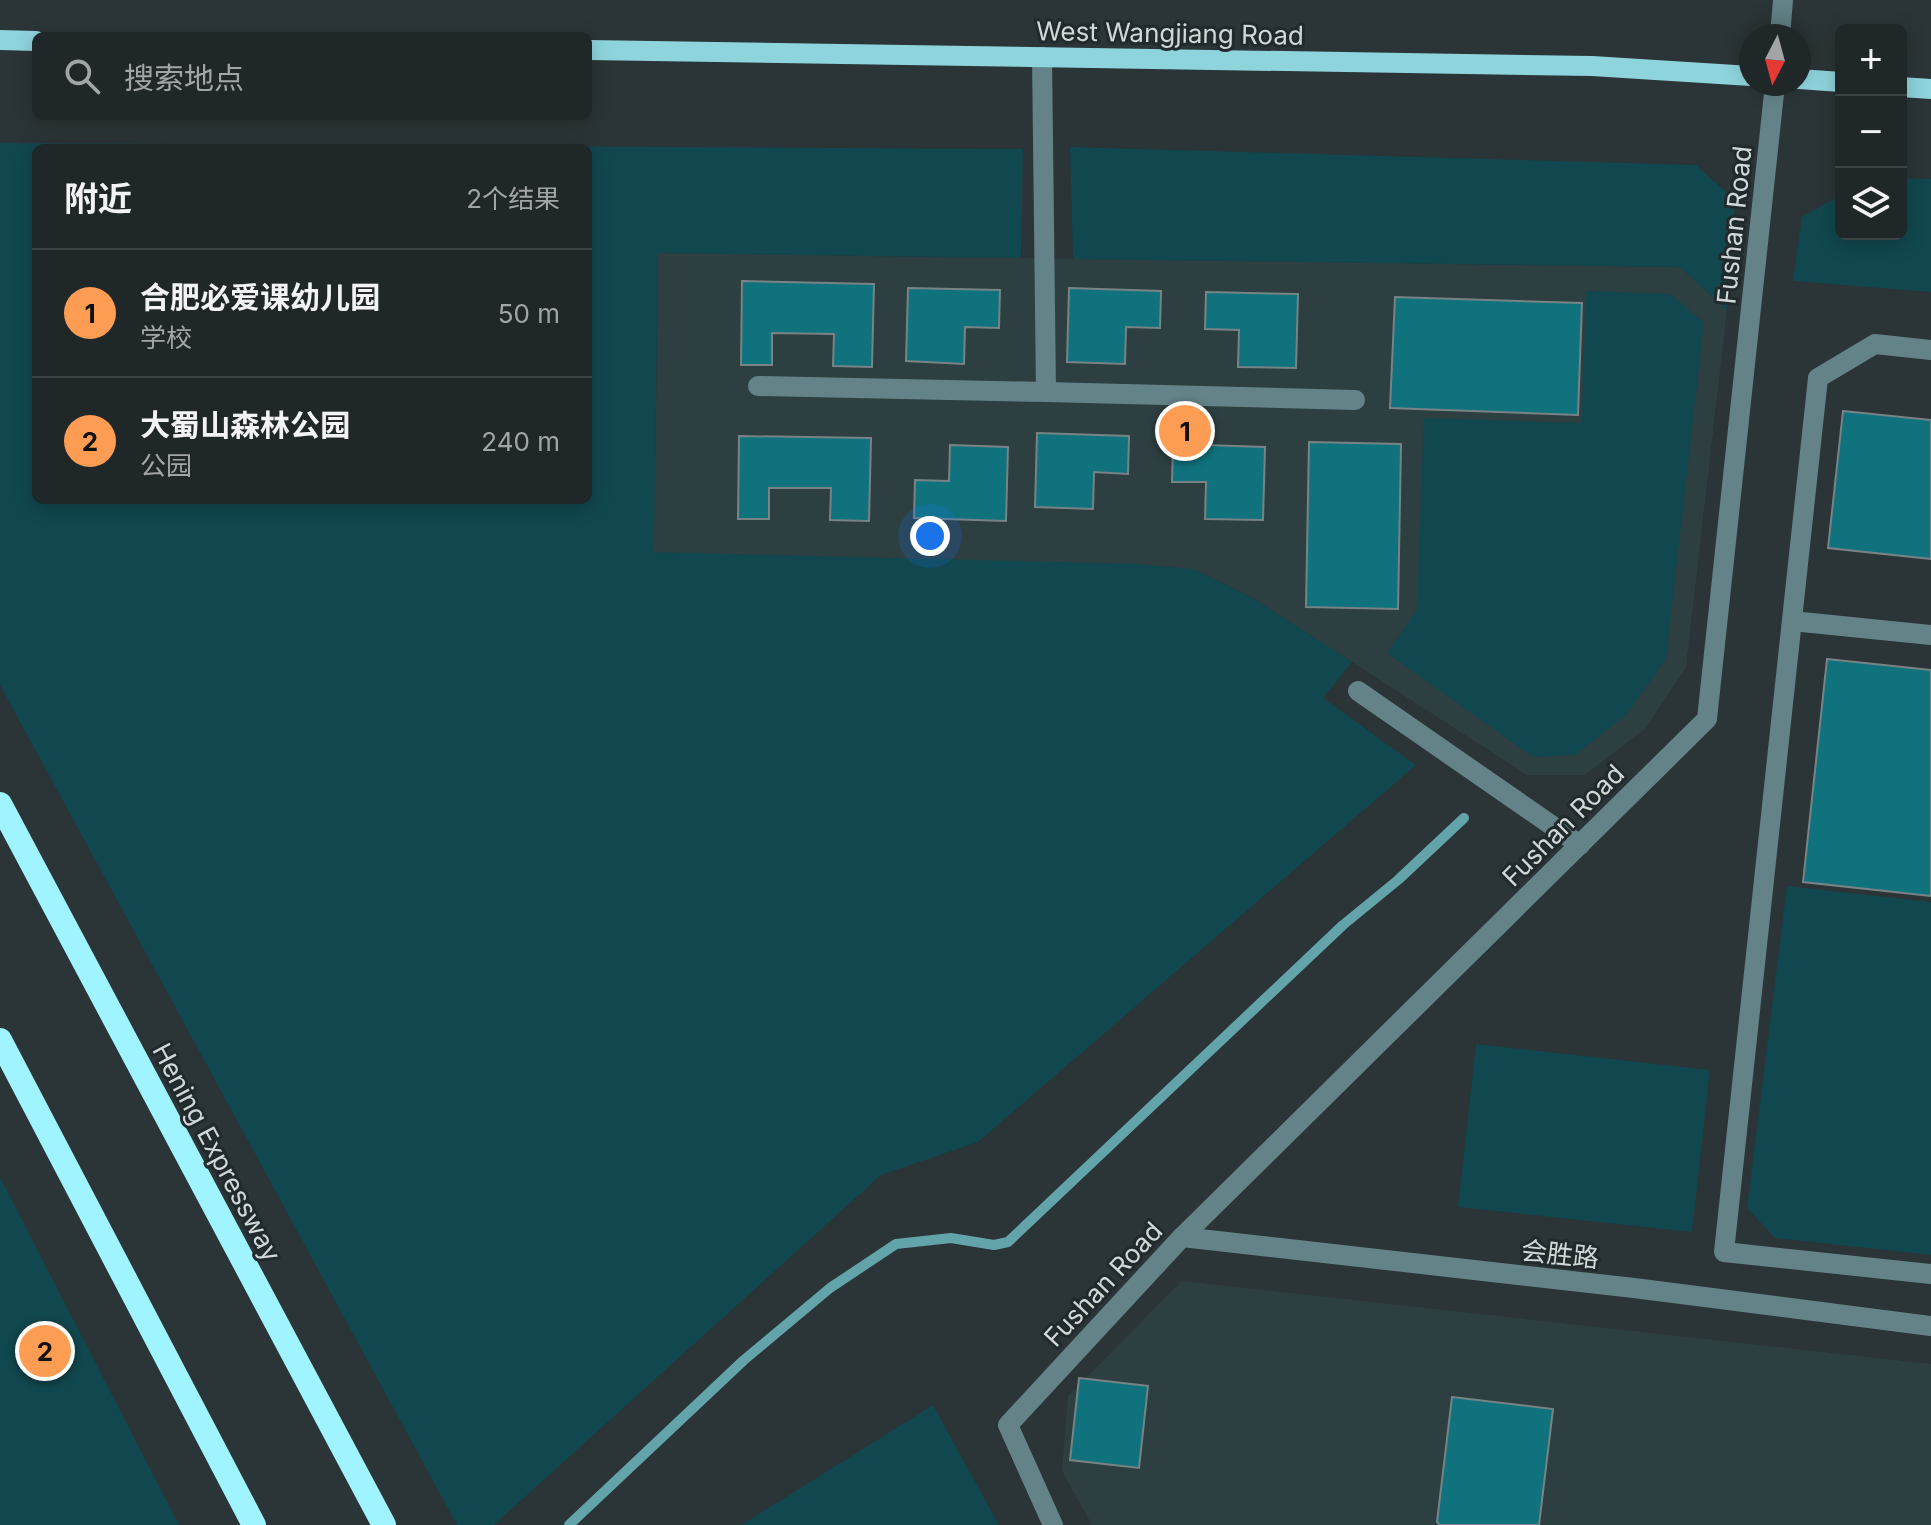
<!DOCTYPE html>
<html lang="zh">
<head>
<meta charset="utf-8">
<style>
  body { margin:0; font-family:Inter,"Noto Sans SC",sans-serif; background:#2d3334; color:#f1f3f6 }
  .controls { position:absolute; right:24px; top:24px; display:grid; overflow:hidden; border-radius:12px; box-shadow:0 4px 20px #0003 }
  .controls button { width:72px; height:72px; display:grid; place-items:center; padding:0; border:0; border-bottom:2px solid #3d4445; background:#202728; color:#f1f3f6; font:40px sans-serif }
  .compass { position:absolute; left:1739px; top:24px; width:72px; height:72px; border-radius:50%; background:#202728; box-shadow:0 4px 20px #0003; rotate:186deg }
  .you { position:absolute; left:930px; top:536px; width:28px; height:28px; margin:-20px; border:6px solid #fff; border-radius:50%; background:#1a73e8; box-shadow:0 0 0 12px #1a73e833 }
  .badge { display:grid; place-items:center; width:52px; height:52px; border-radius:50%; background:#fc9d53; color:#111; font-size:26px; font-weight:700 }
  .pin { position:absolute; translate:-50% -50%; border:4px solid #fff; box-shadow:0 2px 8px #0006 }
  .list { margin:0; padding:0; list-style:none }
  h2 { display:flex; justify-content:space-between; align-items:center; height:104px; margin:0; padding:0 32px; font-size:34px }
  h2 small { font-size:26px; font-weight:400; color:#a2a5a8 }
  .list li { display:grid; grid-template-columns:52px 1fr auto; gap:24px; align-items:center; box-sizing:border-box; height:128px; padding:0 32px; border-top:2px solid #3d4445 }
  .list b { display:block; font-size:30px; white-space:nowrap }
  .list p { margin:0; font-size:26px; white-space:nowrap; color:#a2a5a8 }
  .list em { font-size:26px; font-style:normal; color:#a2a5a8 }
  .icon { flex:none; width:44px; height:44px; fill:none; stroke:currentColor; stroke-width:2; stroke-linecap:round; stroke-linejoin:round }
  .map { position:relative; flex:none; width:1931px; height:1525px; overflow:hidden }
  .search { position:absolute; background:#202728; box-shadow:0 4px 20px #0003; left:32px; top:32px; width:560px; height:88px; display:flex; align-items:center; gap:20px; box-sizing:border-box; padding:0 28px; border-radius:12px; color:#a2a5a8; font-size:30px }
  .panel { position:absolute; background:#202728; box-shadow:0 4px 20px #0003; left:32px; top:144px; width:560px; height:360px; border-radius:12px }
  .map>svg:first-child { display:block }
  .built { fill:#2d3f41 }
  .green { fill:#11474e; fill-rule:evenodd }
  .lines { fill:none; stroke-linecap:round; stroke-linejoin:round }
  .stream { stroke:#63a3aa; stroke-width:10 }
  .building { fill:#0f727d; stroke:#788385; stroke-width:2 }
  .minor { stroke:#638388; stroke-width:20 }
  .major { stroke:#8ed4dd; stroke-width:20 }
  .highway { stroke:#9ff4ff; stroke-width:24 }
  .labels { text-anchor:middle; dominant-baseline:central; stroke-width:6; stroke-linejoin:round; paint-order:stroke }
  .street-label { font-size:26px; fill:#d2d8d9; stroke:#212a2c }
</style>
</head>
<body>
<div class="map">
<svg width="1931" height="1525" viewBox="0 0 1931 1525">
  <rect width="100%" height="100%" fill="#2b3436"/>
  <g class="built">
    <polygon points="658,253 1680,267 1727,310 1686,667 1646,728 1585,775 1527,775 1253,598 1193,569 654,552"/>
    <polygon points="1182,1281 1931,1364 1931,1525 1092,1525 1062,1471 1068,1396"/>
  </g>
  <g class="green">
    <path d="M0,143l1023,6 -2,109 -363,-5 -4,299 482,12 57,5 60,29 99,64 -29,36 93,67 -438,377 -97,33 -387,350h-37l-457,-840zM588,148v352h-552v-352z"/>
    <polygon points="1070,147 1696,165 1735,200 1727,310 1680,267 1073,259"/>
    <polygon points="1901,178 1931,179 1931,292 1793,281 1802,217 1841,195 1841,234 1901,234"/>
    <polygon points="1586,291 1670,294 1704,322 1666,659 1627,714 1576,755 1533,757 1387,653 1417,610 1424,418 1582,423"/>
    <polygon points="1787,886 1931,902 1931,1255 1775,1238 1747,1208"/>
    <polygon points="1476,1044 1710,1070 1692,1232 1458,1207"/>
    <polygon points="0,1177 179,1525 0,1525"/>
    <polygon points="933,1405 999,1525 741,1525"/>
  </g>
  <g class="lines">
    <polyline class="stream" points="569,1525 744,1360 830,1288 896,1244 951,1238 994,1245 1008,1242 1343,925 1398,880 1464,818"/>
  </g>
  <g class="building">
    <polygon points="742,281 874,284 872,367 833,366 834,334 772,333 772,365 741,365"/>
    <polygon points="908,288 1000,290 999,328 965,327 964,364 906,361"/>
    <polygon points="1069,288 1161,291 1160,328 1126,327 1125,364 1067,362"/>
    <polygon points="1206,292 1298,294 1296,368 1238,367 1239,330 1205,329"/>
    <polygon points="1395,297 1582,303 1578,415 1390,408"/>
    <polygon points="1843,411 1931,420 1931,559 1828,548"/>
    <polygon points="1037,433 1129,436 1128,474 1094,472 1093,509 1035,507"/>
    <polygon points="739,436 871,438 869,521 830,520 831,488 769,488 769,519 738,519"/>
    <polygon points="1309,442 1401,444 1398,609 1306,607"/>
    <polygon points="1173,444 1265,447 1263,520 1205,519 1206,482 1172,482"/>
    <polygon points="950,445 1008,447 1006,521 914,518 915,480 949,481"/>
    <polygon points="1827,659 1931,670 1931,896 1803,882"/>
    <polygon points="1079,1378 1148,1386 1139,1468 1070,1460"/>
    <polygon points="1452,1397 1553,1409 1539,1525 1440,1525 1437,1522"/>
  </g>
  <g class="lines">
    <g class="minor">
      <polyline points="1780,36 1783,0"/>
      <polyline points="1042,57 1046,392 1355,400"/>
      <polyline points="1931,350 1875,344 1818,378 1724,1252 1931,1274"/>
      <polyline points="758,386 1046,392"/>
      <polyline points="1792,621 1931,635"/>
      <polyline points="1358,691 1580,845"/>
      <polyline points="1182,1237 1634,1288 1931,1326"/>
      <polyline points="1053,1525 1008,1425 1182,1237 1707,719 1775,84"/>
    </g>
    <g class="major">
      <polyline points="0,40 36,41"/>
      <polyline points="588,50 1592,66 1751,76"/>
      <polyline points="1799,79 1841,82"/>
      <polyline points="1901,87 1931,89"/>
    </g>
    <g class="highway">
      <polyline points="0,804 384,1525"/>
      <polyline points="0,1040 254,1525"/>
    </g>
  </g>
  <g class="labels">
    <g class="street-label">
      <text transform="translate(1170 33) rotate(1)">West Wangjiang Road</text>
      <text transform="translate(1734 225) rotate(-84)">Fushan Road</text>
      <text transform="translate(1563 825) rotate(-45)">Fushan Road</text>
      <text transform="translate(217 1152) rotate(62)">Hening Expressway</text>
      <text transform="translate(1560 1254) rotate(6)">会胜路</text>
      <text transform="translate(1103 1284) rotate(-47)">Fushan Road</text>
    </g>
  </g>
</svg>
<div class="controls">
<button>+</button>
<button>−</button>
<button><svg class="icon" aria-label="layers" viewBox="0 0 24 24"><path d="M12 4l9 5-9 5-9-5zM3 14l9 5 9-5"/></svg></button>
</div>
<svg class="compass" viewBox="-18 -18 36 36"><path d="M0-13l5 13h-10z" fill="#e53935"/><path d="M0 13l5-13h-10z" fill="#a2a5a8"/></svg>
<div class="you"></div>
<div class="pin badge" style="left:1185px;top:431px">1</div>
<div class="pin badge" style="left:45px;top:1351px">2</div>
<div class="search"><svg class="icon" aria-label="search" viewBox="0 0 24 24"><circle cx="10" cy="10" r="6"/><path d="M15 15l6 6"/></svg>搜索地点</div>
<section class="panel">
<h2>附近<small>2个结果</small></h2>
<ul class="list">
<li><span class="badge">1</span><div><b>合肥必爱课幼儿园</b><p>学校</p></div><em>50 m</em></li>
<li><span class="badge">2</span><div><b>大蜀山森林公园</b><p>公园</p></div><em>240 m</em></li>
</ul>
</section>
</div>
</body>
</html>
